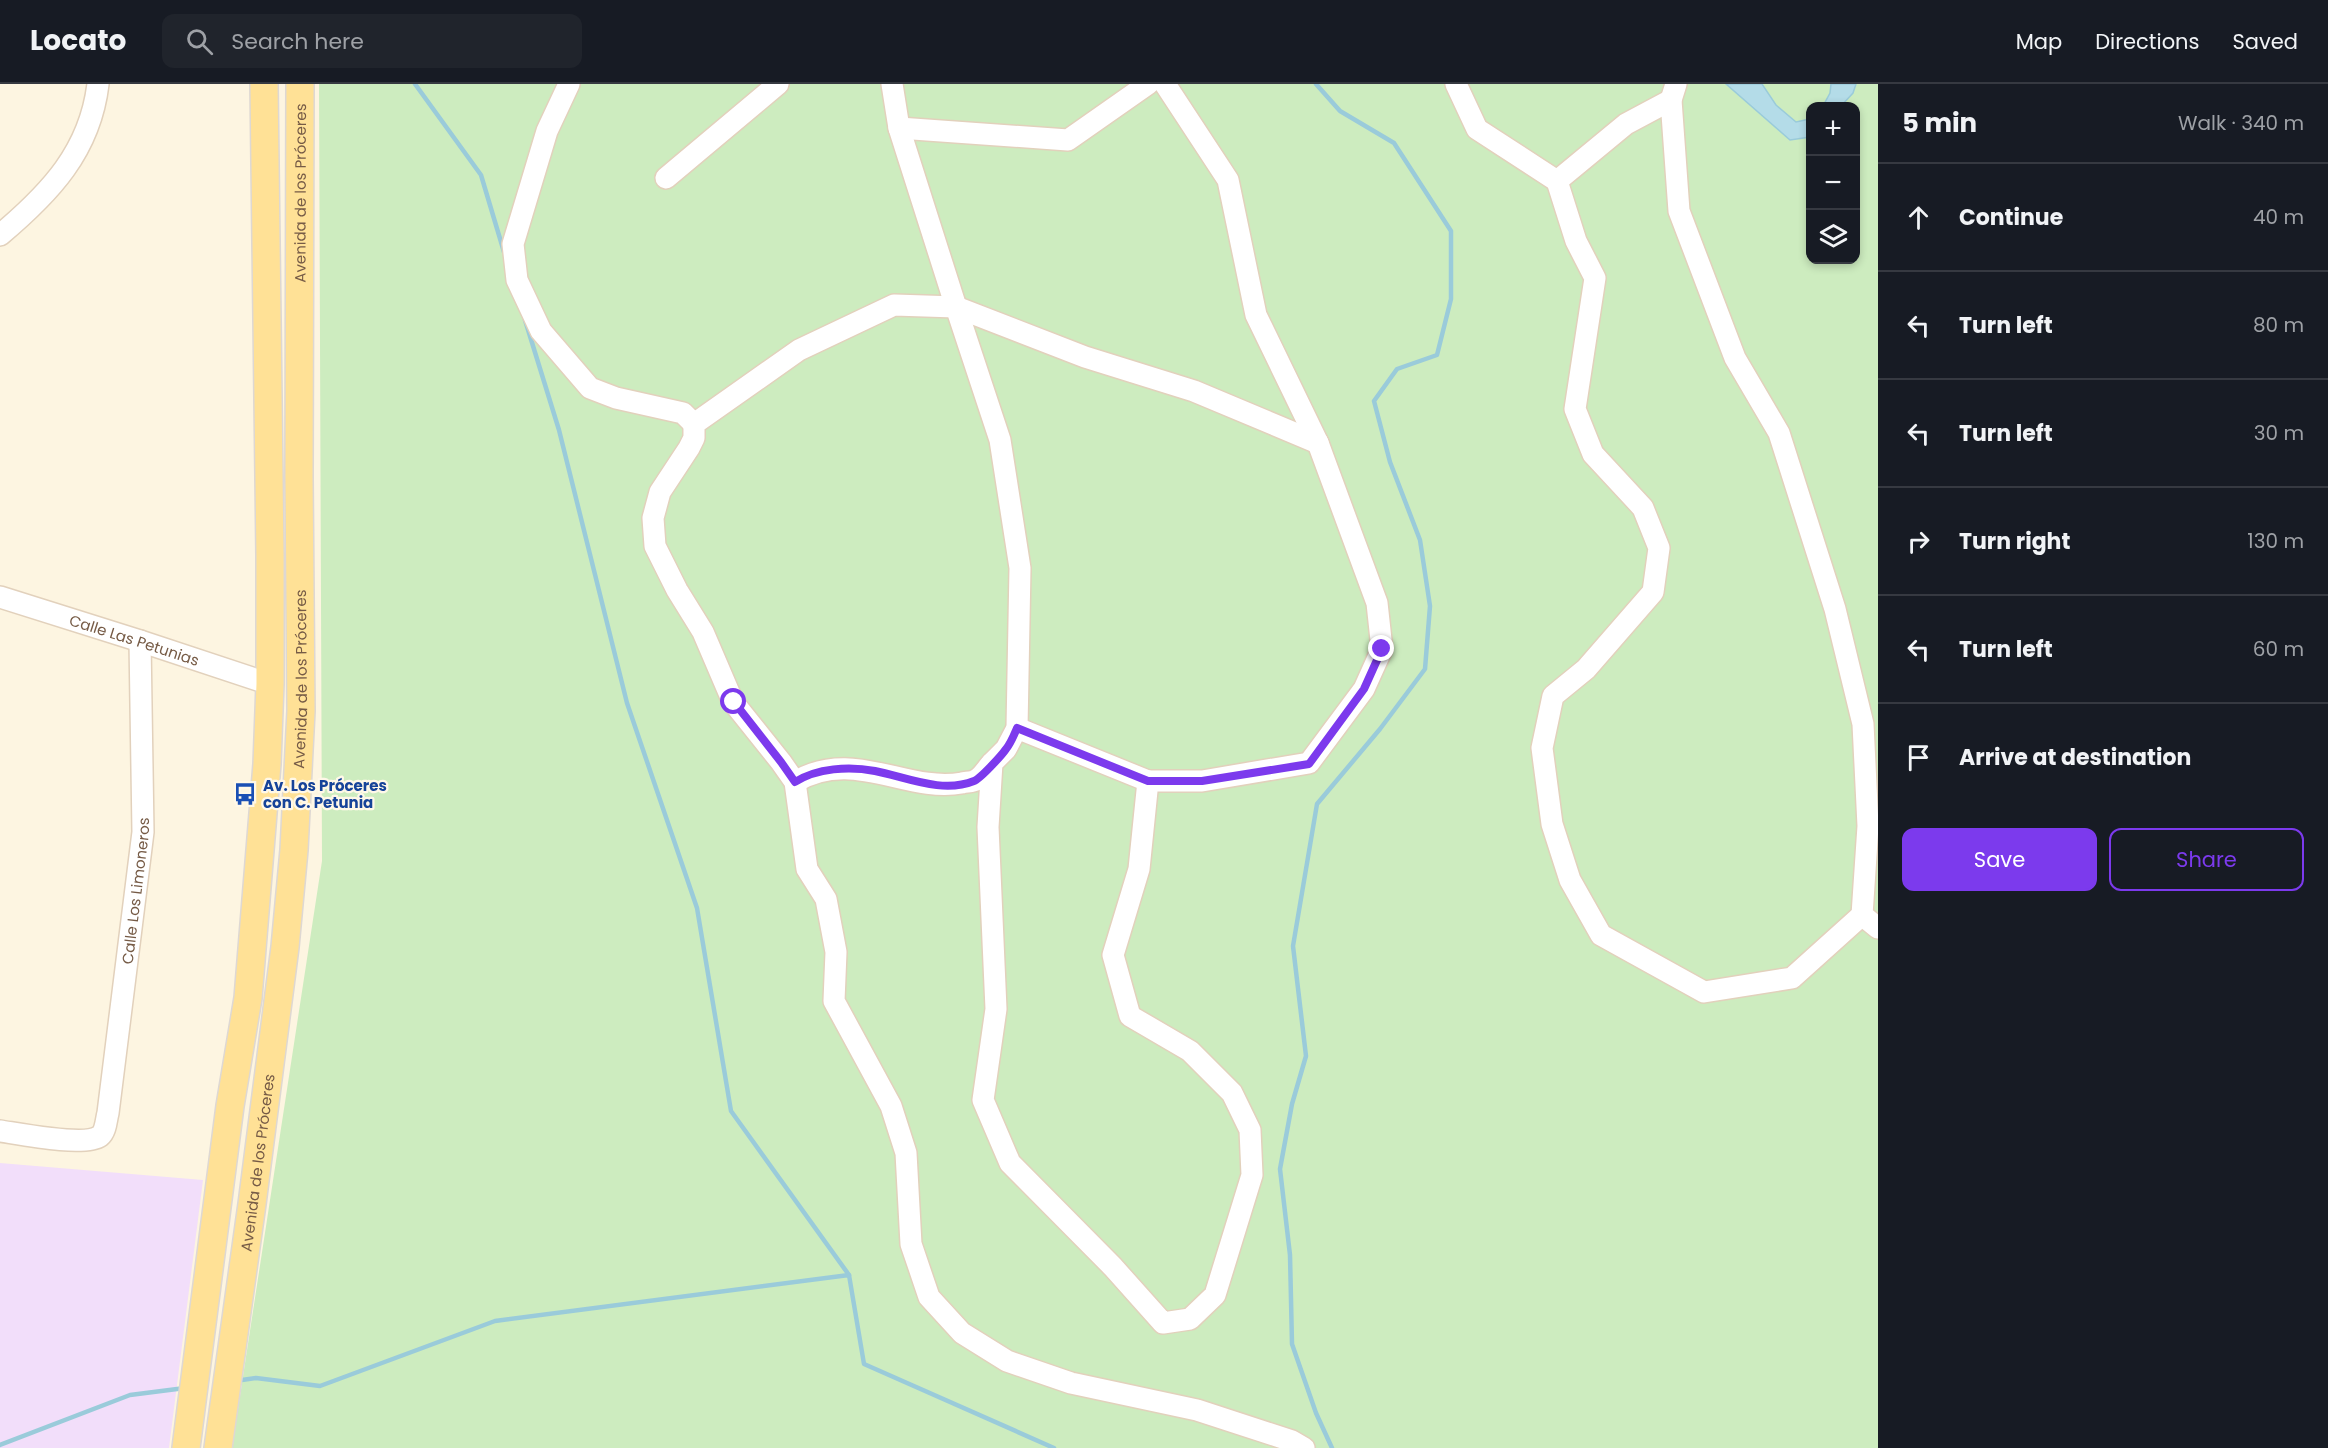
<!DOCTYPE html>
<html lang="en">
<head>
<meta charset="utf-8">
<style>
  body { margin:0; font-family:Poppins,sans-serif; background:#20242c; color:#f1f3f6 }
  .controls { position:absolute; right:18px; top:18px; display:grid; overflow:hidden; border-radius:12px; box-shadow:0 3px 9px #0003 }
  .controls button { width:54px; height:54px; display:grid; place-items:center; padding:0; border:0; border-bottom:2px solid #363941; background:#171b24; color:#f1f3f6; font:30px sans-serif }
  .stop { position:absolute; width:18px; height:18px; margin:-14px; border:4px solid #7c3aed; border-radius:50%; background:#fff }
  .stop.end { background:#7c3aed; border-color:#fff; box-shadow:0 2px 6px #0008 }
  .list { margin:0; padding:0; list-style:none }
  h2 { display:flex; justify-content:space-between; align-items:center; height:78px; margin:0; padding:0 24px; font-size:26px }
  h2 small { font-size:20px; font-weight:400; color:#9ea1a6 }
  .list li { display:grid; grid-template-columns:39px 1fr auto; gap:18px; align-items:center; box-sizing:border-box; height:108px; padding:0 24px; border-top:2px solid #363941 }
  .list b { display:block; font-size:22px; white-space:nowrap }
  .list em { font-size:20px; font-style:normal; color:#9ea1a6 }
  .actions { display:flex; gap:12px; padding:18px 24px }
  .actions a { flex:1; padding:14px 0; border:2px solid #7c3aed; border-radius:12px; text-align:center; font-size:21px; color:#7c3aed }
  .actions .main { background:#7c3aed; color:#fff }
  .icon { flex:none; width:33px; height:33px; fill:none; stroke:currentColor; stroke-width:2; stroke-linecap:round; stroke-linejoin:round }
  .map { position:relative; flex:none; width:1878px; height:1364px; overflow:hidden }
  header { display:flex; align-items:center; gap:36px; box-sizing:border-box; height:84px; padding:0 30px; background:#171b24; border-bottom:2px solid #363941 }
  header strong { font-size:28px }
  nav { display:flex; gap:33px; margin-inline-start:auto; font-size:21px }
  .search { width:420px; height:54px; background:#20242c; display:flex; align-items:center; gap:15px; box-sizing:border-box; padding:0 21px; border-radius:12px; color:#9ea1a6; font-size:22px }
  main { display:flex }
  aside { flex:1; background:#171b24 }
  .map>svg:first-child { display:block }
  .education { fill:#f2defa }
  .green { fill:#cdecbf; fill-rule:evenodd }
  .water { fill:#b4dce8; stroke:#9acbda; stroke-width:1.5 }
  .lines { fill:none; stroke-linecap:round; stroke-linejoin:round }
  .stream { stroke:#9acbda; stroke-width:4.5 }
  .minor-casing { stroke:#e2d1bc; stroke-width:24 }
  .major-casing { stroke:#ded8d3; stroke-width:30 }
  .minor { stroke:#fff; stroke-width:21 }
  .major { stroke:#ffe196; stroke-width:27 }
  .route { stroke:#7c3aed; stroke-width:8 }
  .labels { text-anchor:middle; dominant-baseline:central; stroke-width:4.5; stroke-linejoin:round; paint-order:stroke }
  .street-label { font-size:15px; fill:#765b46; stroke:#fff8e8 }
  .transit-label { font-size:15px; font-weight:bold; fill:#164399; stroke:#fff8e8; text-anchor:start }
</style>
</head>
<body>
<header>
<strong>Locato</strong>
<div class="search"><svg class="icon" aria-label="search" viewBox="0 0 24 24"><circle cx="10" cy="10" r="6"/><path d="M15 15l6 6"/></svg>Search here</div>
<nav><a>Map</a><a>Directions</a><a>Saved</a></nav>
</header>
<main>
<div class="map">
<svg width="1878" height="1364" viewBox="0 0 1878 1364">
  <rect width="100%" height="100%" fill="#fdf5e1"/>
  <polygon class="education" points="0,1079 203,1096 169,1364 0,1364"/>
  <path class="green" d="M319,0h1559v1364h-1646l90,-587zM1810,22h46v154h-46z"/>
  <g class="water">
    <polygon points="1726,0 1762,0 1776,21 1796,38 1810,35 1810,53 1790,56"/>
    <polygon points="1831,0 1856,0 1853,9 1841,22 1823,22 1830,9"/>
  </g>
  <g class="lines">
    <g class="stream">
      <polyline points="415,0 481,91 504,168"/>
      <polyline points="1316,0 1340,27 1394,59 1451,147 1451,215 1437,271 1397,285 1374,317 1390,378 1420,456 1430,522 1425,585 1380,645 1317,720 1293,862 1306,972 1292,1020 1280,1085 1290,1171 1292,1260 1316,1329 1332,1364"/>
      <polyline points="525,236 559,346 627,619 697,824 731,1027 849,1191"/>
      <polyline points="235,1297 256,1294 320,1302 495,1237 849,1191 864,1280 1054,1364"/>
      <polyline points="0,1361 130,1311 185,1304"/>
    </g>
    <g class="minor-casing">
      <g id="minor">
        <polyline points="569,0 547,47 513,160 517,196 541,247 590,304 616,314 683,329 694,340"/>
        <polyline points="892,0 899,44 956,223 894,221 799,266 694,340 694,354 689,364 660,408 653,434 655,462 677,506 703,548 733,618 781,678 795,698 807,785 826,815 836,868 834,917 891,1022 906,1069 911,1160 929,1213 962,1249 1007,1277 1071,1299 1197,1326 1292,1357 1304,1364"/>
        <polyline points="1456,0 1477,45 1557,97 1626,40 1671,16"/>
        <polyline points="1676,0 1671,16 1679,127 1735,274 1779,349 1835,525 1863,640 1868,742 1862,831 1878,844"/>
        <polyline points="899,44 1068,56 1148,0"/>
        <polyline points="666,94 778,0"/>
        <polyline points="1557,97 1576,157 1595,194 1575,325 1593,370 1643,424 1659,464 1653,508 1586,585 1553,612 1542,664 1552,740 1570,796 1601,851 1704,908 1792,894 1862,831"/>
        <path d="M0,151c50,-42 90,-84 98,-151"/>
        <polyline points="956,223 1000,356 1020,484 1017,644 1006,665 992,679 988,743 996,925 983,1016 1010,1079 1113,1183 1163,1239 1190,1235 1215,1211 1252,1091 1250,1046 1232,1009 1190,967 1130,932 1113,871 1139,785 1148,697 1202,697 1309,679 1364,605 1382,565 1377,519 1318,359 1256,231 1228,96 1165,0"/>
        <polyline points="956,223 1085,273 1194,307 1318,359"/>
        <path id="s1" d="M0,513l140,44 130,43"/>
        <polyline points="1017,644 1148,697"/>
        <path d="M795,698c58,-35 110,11 167,1 4,-1 11,-1 14,-3 6,-3 11,-12 16,-17"/>
        <path id="s2" d="M0,1047c20,3 85,16 100,5 6,-5 6,-16 8,-23l35,-281 -3,-191"/>
      </g>
    </g>
    <g class="major-casing">
      <g id="major">
        <polyline points="186,1364 230,1022 248,914 267,680 270,600 270,472 264,0"/>
        <path id="s3" d="M218,1364l34,-244 33,-257 9,-97 7,-139 -2,-233 1,-394"/>
      </g>
    </g>
    <use href="#minor" class="minor"/>
    <use href="#major" class="major"/>
  </g>
  <g class="lines">
    <path class="route" d="M734,618l47,60 14,20c22,-14 54,-16 80,-11 31,6 67,23 99,10 6,-2 28,-26 32,-32 5,-6 8,-14 11,-21l131,53h54l107,-17 55,-75 18,-40"/>
  </g>
  <defs>
    <g id="bus-bare" transform="scale(1.8)"><path d="M-5-6H5V4H4V6H2V4H-2V6H-4V4H-5ZM-3.5-4V0h7V-4ZM-3.5 1.2v1.5H-2V1.2ZM2 1.2v1.5H3.5V1.2Z" fill="#1a4fb4" stroke="#fff8e8" stroke-width="2.5" paint-order="stroke"/></g>
  </defs>
  <g fill-rule="evenodd">
    <use href="#bus-bare" x="245" y="710"/>
  </g>
  <g class="labels">
    <g class="street-label">
      <text stroke="none"><textPath href="#s3" startOffset="1260">Avenida de los Próceres</textPath></text>
      <text stroke="none"><textPath href="#s1" startOffset="141">Calle Las Petunias</textPath></text>
      <text stroke="none"><textPath href="#s3" startOffset="774">Avenida de los Próceres</textPath></text>
      <text stroke="none"><textPath href="#s2" startOffset="350">Calle Los Limoneros</textPath></text>
      <text stroke="none"><textPath href="#s3" startOffset="288">Avenida de los Próceres</textPath></text>
    </g>
    <g class="transit-label">
      <text x="263" y="701">Av. Los Próceres<tspan x="263" dy="17">con C. Petunia</tspan></text>
    </g>
  </g>
</svg>
<div class="controls">
<button>+</button>
<button>−</button>
<button><svg class="icon" aria-label="layers" viewBox="0 0 24 24"><path d="M12 4l9 5-9 5-9-5zM3 14l9 5 9-5"/></svg></button>
</div>
<div class="stop" style="left:734px;top:618px"></div>
<div class="stop end" style="left:1382px;top:565px"></div>
</div>
<aside>
<h2>5 min<small>Walk · 340 m</small></h2>
<ul class="list">
<li><svg class="icon" aria-label="ahead" viewBox="0 0 24 24"><path d="M12 20V5M6 11l6-6 6 6"/></svg><div><b>Continue</b></div><em>40 m</em></li>
<li><svg class="icon" aria-label="left" viewBox="0 0 24 24"><path d="M17 20v-9H6M10 6l-5 5 5 5"/></svg><div><b>Turn left</b></div><em>80 m</em></li>
<li><svg class="icon" aria-label="left" viewBox="0 0 24 24"><path d="M17 20v-9H6M10 6l-5 5 5 5"/></svg><div><b>Turn left</b></div><em>30 m</em></li>
<li><svg class="icon" aria-label="right" viewBox="0 0 24 24"><path d="M7 20v-9h11M14 6l5 5-5 5"/></svg><div><b>Turn right</b></div><em>130 m</em></li>
<li><svg class="icon" aria-label="left" viewBox="0 0 24 24"><path d="M17 20v-9H6M10 6l-5 5 5 5"/></svg><div><b>Turn left</b></div><em>60 m</em></li>
<li><svg class="icon" aria-label="arrive" viewBox="0 0 24 24"><path d="M6 21V4h12l-3 4 3 4H6"/></svg><div><b>Arrive at destination</b></div></li>
</ul>
<div class="actions"><a class="main">Save</a><a>Share</a></div>
</aside>
</main>
</body>
</html>
